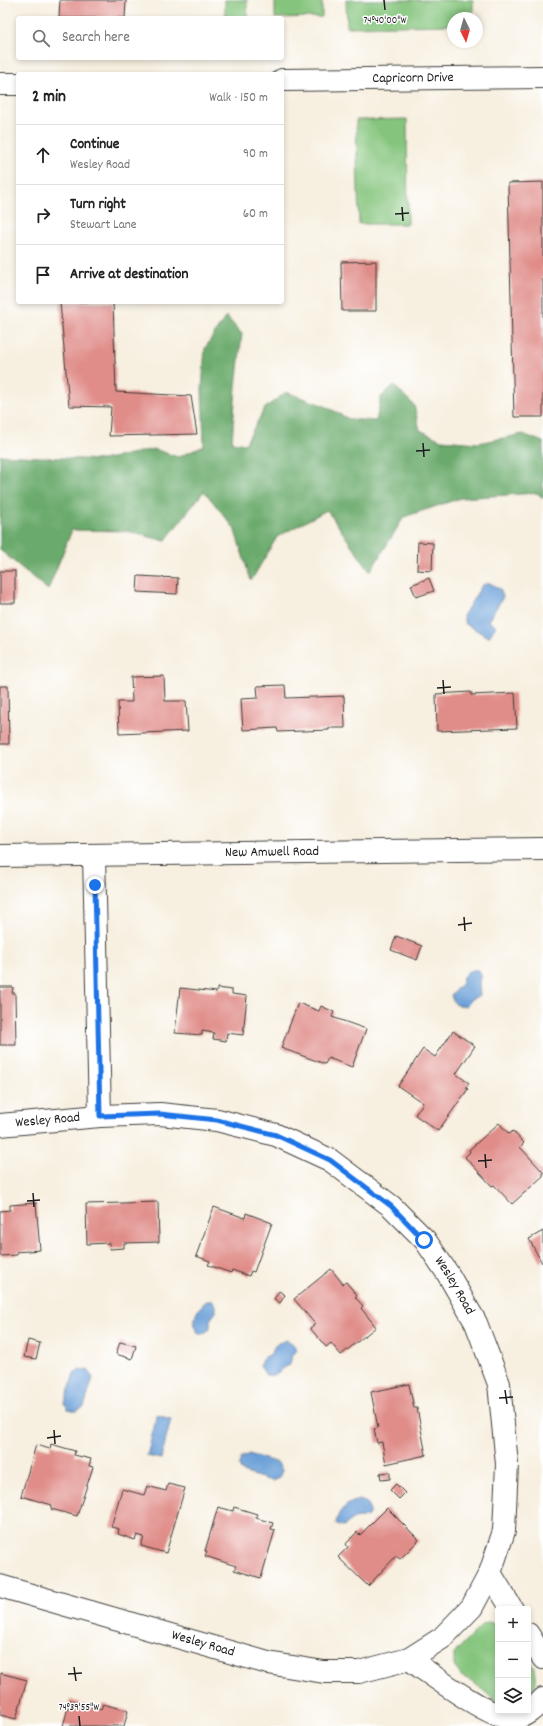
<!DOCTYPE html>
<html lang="en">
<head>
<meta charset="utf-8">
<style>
  body { margin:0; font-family:Dekko,sans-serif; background:#f6f6f6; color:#222 }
  .controls { position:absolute; right:12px; bottom:12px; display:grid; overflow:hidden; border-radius:4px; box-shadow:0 2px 6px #0003 }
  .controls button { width:36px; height:36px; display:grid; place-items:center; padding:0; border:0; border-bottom:1px solid #e0e0e0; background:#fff; color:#222; font:20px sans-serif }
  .compass { position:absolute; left:447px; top:12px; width:36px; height:36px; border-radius:50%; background:#fff; box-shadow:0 2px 6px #0003; rotate:175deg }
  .stop { position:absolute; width:12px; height:12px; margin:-9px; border:3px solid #1a73e8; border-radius:50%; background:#fff }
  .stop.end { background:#1a73e8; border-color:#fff; box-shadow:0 1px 4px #0008 }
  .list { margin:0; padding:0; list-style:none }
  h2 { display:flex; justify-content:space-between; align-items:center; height:52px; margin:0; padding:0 16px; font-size:17px }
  h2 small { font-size:13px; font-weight:400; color:#767676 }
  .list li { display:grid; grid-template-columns:26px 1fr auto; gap:12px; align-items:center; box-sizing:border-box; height:60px; padding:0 16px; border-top:1px solid #e0e0e0 }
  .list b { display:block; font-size:15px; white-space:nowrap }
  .list p { margin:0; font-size:13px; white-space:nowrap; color:#767676 }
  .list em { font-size:13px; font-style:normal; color:#767676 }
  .icon { flex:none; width:22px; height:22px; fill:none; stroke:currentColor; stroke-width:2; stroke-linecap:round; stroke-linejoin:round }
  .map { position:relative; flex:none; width:543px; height:1726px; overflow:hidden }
  .search { position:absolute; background:#fff; box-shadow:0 2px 6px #0003; left:16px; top:16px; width:268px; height:44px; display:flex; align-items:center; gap:10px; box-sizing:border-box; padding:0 14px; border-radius:4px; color:#767676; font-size:15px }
  .panel { position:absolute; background:#fff; box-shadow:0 2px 6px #0003; left:16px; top:72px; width:268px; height:232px; border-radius:4px }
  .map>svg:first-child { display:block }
  .green { fill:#84c47c; stroke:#50704c }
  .forest { fill:#6baa6c; stroke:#446344 }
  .water { fill:#6ca0d8; stroke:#445e7a }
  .building { fill:#e08d89 }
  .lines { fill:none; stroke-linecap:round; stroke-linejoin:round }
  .minor-casing { stroke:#3d3c39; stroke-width:24 }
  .minor { stroke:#fff; stroke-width:22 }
  .route { stroke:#1a73e8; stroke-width:5 }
  .ticks { fill:none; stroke:#1c1c1c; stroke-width:1.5 }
  .labels { text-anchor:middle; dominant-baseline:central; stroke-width:3; stroke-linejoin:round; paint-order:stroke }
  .street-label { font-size:14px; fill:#1c1c1c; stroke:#fff }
  .ticks-label { font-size:10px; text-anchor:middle; fill:#1c1c1c; stroke:#fff; stroke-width:3; stroke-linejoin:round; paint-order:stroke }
</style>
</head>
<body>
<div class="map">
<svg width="543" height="1726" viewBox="0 0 543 1726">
  <rect width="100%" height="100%" fill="#fff"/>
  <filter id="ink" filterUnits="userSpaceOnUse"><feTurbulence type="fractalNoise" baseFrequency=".025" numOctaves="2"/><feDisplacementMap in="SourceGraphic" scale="8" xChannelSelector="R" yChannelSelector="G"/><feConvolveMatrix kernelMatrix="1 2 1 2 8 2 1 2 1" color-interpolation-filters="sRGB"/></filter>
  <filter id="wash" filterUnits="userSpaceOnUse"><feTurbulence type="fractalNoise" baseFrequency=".012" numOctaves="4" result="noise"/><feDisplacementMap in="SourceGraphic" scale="16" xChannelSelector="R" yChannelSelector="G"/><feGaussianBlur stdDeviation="0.9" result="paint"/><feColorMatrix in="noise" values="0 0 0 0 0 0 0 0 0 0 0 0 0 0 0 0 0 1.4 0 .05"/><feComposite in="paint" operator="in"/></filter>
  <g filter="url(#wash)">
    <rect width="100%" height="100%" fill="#f7efdf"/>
    <g class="green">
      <rect x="225" y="0" width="22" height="18"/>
      <polygon points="275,0 322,0 322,17 275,18"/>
      <polygon points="346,0 473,0 473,18 453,18 453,25 347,27"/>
      <polygon points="407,119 408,224 359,224 356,120"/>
      <polygon points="489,1622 498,1625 498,1703 472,1681 461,1676 454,1665 454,1654 460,1647 481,1626"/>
      <path d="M528,1659c12,16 10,23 0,39z"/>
    </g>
    <polygon class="forest" points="226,316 242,334 236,387 232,442 245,444 265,408 286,392 325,406 349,419 376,421 381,397 394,385 414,405 420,430 441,440 478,443 523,434 543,442 543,498 537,493 461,498 404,517 370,572 327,510 277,537 251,581 234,528 204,491 165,541 127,531 72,530 48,590 0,550 0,455 102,460 154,449 178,457 204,446 202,389 205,348"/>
    <g class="water">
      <polygon points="490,583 501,590 503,597 488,621 496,626 489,637 465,624 463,616 482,585"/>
      <path d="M472,970h6l3,4 -2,9 1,13 -9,3 -5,7c-9,2 -13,-3 -15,-11l11,-12 1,-6 4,-5z"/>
      <path d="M207,1301h5l4,4v7l-6,8v9l-7,5h-4c-9,-11 -3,-26 8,-33z"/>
      <path d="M287,1340c5,3 9,5 9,12l-4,3 -2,10c-10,3 -13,13 -24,10l-6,-9c1,-7 4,-9 10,-11l6,-11z"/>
      <polygon points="80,1369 89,1371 93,1378 84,1407 76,1411 68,1409 65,1403 74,1373"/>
      <polygon points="157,1415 171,1419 161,1459 147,1456"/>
      <polygon points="249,1454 278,1463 282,1470 279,1478 272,1481 242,1472 239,1466 241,1458"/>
      <path d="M360,1500l7,3 3,8 -2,5 -6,2 -10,1c-6,6 -7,9 -16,5 1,-13 11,-22 24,-24z"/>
    </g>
    <g id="blocks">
      <g class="building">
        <polygon points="60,0 126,0 125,18 59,18"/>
        <polygon points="543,182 543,417 514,417 508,183"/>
        <polygon points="376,261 376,311 342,311 341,262"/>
        <polygon points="60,302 113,302 116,392 191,396 197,434 109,436 111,407 69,406"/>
        <polygon points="418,542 433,543 432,571 417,570"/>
        <rect x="0" y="571" width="15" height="32"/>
        <polygon points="138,576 178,578 177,594 137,592"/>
        <polygon points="429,578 434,591 416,597 411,585"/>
        <polygon points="164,676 165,701 186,701 188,731 119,734 118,702 132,702 131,677"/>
        <polygon points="285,685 286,698 344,696 345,728 329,728 329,730 278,732 277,728 243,730 241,699 258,698 257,686"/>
        <polygon points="0,686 8,686 9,744 0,744"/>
        <polygon points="471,692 471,695 515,693 517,728 437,731 436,694"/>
        <polygon points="396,936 422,946 417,960 391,950"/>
        <polygon points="0,987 13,987 12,993 15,993 16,1045 0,1045"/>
        <polygon points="180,988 217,992 217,988 232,990 232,994 247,996 243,1035 227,1033 226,1041 213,1039 214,1033 202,1031 202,1035 175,1033"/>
        <polygon points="298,1003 319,1011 321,1006 334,1012 332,1017 366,1029 352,1067 328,1058 325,1064 281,1048"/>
        <polygon points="453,1031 475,1046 456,1074 469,1083 466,1088 468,1089 438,1131 415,1115 423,1103 398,1086 423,1049 435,1057"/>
        <polygon points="499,1123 509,1134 513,1131 524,1143 520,1147 543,1172 543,1176 512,1204 494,1185 492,1186 465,1157 470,1152 469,1150"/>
        <polygon points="158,1202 159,1242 124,1243 124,1248 110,1249 109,1243 87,1244 86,1204"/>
        <polygon points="36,1203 40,1250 16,1252 17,1255 0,1256 0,1211 10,1210 10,1205"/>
        <polygon points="214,1207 245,1218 246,1213 272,1223 254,1272 251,1271 249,1276 232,1270 231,1273 208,1265 210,1261 196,1256"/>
        <polygon points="543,1231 543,1262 542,1263 529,1239"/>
        <polygon points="331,1269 343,1284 346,1282 357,1295 355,1297 363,1306 361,1308 376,1327 341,1355 331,1343 326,1347 310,1328 315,1324 294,1299"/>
        <polygon points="279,1291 285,1295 280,1303 274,1299"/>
        <polygon points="28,1340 40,1343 36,1359 24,1357"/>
        <polygon points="120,1342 136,1346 132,1359 116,1354"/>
        <polygon points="409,1384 414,1408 417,1408 426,1455 386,1464 382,1442 377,1443 374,1429 378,1428 371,1392"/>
        <polygon points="51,1444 75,1451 74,1455 91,1459 89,1466 93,1467 77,1516 51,1509 52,1505 21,1496 36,1445 50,1449"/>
        <polygon points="390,1472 390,1479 381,1480 380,1473"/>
        <polygon points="168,1484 185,1488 166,1553 141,1546 144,1537 137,1535 135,1540 118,1534 119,1529 111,1527 122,1489 144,1495 147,1486 166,1491"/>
        <polygon points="396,1484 405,1493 399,1499 390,1490"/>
        <polygon points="218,1507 233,1511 234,1507 257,1514 256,1518 273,1523 271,1529 275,1530 261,1578 234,1570 236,1566 205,1556 207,1551 205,1551"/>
        <polygon points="387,1508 419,1540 400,1559 396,1556 368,1586 338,1557 348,1547 346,1544 357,1532 360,1535"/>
        <polygon points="0,1673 27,1680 16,1719 0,1715"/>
        <polygon points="70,1700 101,1709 103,1704 128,1711 124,1726 63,1726"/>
      </g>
    </g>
  </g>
  <g filter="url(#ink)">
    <use href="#blocks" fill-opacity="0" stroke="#3d3c39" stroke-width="1"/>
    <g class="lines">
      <g class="minor-casing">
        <g id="minor">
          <path id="s1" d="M282,80l261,-3"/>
          <polyline points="0,84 18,84"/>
          <polyline points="94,855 100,1116"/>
          <path id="s2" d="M0,856l543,-7"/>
          <path id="s3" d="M0,1125l100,-9 60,-2 57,6 59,15 54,25 61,46 34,34 23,34 28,49 23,61 8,80 -3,67 -14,42 -18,34 -30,31 -33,21 -50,13h-35l-56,-9 -268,-77"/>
          <polyline points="490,1573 512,1609"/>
          <polyline points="528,1634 543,1658"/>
          <path d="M409,1659c22,15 77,57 101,59 14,1 25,-10 33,-19"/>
        </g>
      </g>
      <use href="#minor" class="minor"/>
    </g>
  </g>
  <g class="lines" filter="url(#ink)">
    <polyline class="route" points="95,885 100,1116 160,1114 217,1120 276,1135 330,1160 391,1206 424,1240"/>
  </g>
  <path class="ticks" d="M384,0l1,10M402,207l1,14M395,214l14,-1M423,443l1,14M416,451l14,-1M443,680l1,14M437,688l14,-1M464,917l1,14M458,925l14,-2M485,1154l1,14M478,1161l14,-1M33,1193l1,14M27,1201l13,-1M505,1390l2,14M499,1398l14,-1M54,1430l1,14M47,1438l14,-2M74,1667l2,14M68,1674l14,-1M79,1716l1,10"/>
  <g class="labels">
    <g class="street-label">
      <text stroke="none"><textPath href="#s1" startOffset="131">Capricorn Drive</textPath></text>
      <text stroke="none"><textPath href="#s2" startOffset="272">New Amwell Road</textPath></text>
      <text stroke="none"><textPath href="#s3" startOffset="48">Wesley Road</textPath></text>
      <text stroke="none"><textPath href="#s3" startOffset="517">Wesley Road</textPath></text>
      <text transform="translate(203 1644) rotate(16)">Wesley Road</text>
    </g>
  </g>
  <g class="ticks-label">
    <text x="385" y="23">74°40'00"W</text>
    <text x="79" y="1710">74°39'55"W</text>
  </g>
</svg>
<div class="controls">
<button>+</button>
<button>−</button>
<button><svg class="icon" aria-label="layers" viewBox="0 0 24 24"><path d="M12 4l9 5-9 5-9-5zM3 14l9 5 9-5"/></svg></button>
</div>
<svg class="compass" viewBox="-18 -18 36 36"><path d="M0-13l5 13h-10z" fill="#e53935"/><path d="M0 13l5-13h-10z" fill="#767676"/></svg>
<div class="stop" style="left:424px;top:1240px"></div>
<div class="stop end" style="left:95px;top:885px"></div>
<div class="search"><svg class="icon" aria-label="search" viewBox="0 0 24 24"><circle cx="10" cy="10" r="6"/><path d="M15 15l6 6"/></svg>Search here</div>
<section class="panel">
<h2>2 min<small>Walk · 150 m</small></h2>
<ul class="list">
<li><svg class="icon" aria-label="ahead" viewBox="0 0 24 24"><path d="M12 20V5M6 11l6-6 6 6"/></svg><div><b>Continue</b><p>Wesley Road</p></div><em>90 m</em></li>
<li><svg class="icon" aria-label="right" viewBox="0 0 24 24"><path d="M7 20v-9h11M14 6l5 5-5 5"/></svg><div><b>Turn right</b><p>Stewart Lane</p></div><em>60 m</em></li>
<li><svg class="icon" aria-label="arrive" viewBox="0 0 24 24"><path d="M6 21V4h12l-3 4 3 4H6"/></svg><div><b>Arrive at destination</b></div></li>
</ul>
</section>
</div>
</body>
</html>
